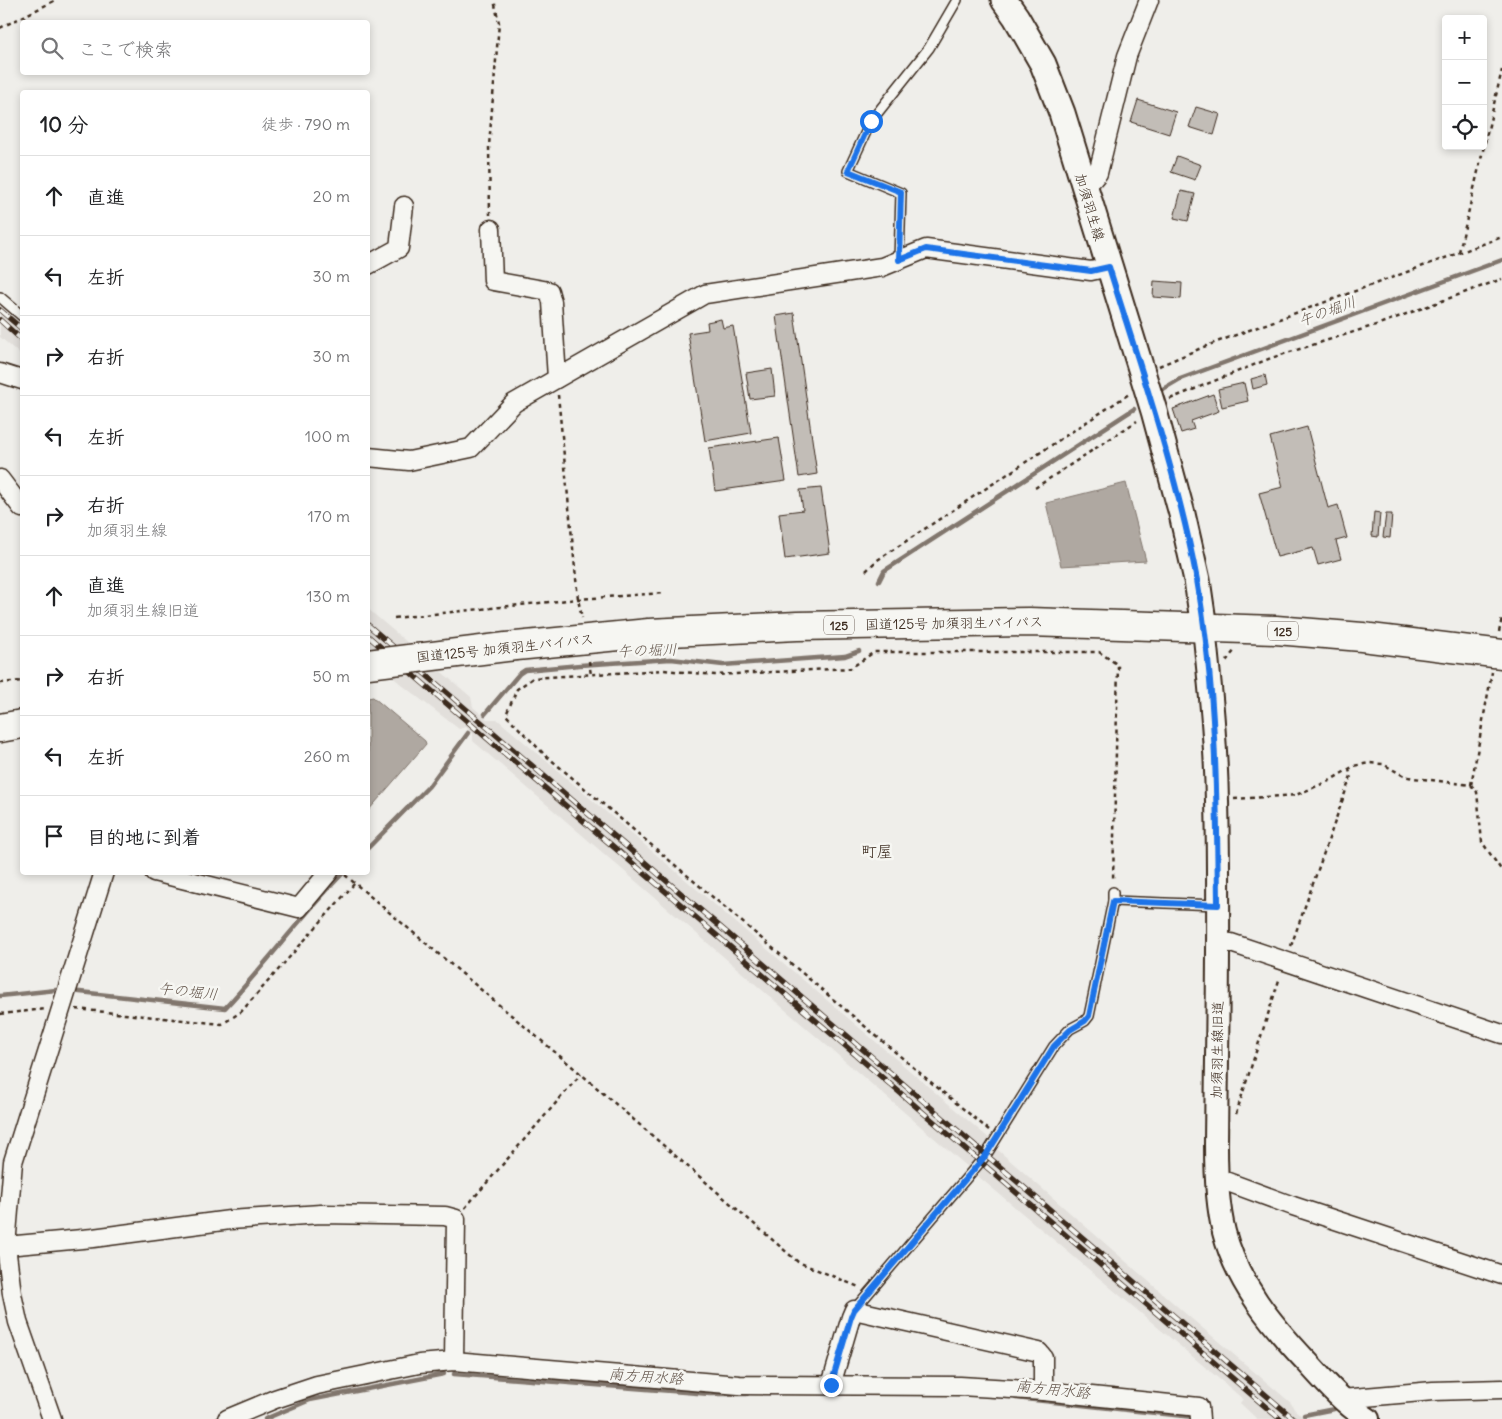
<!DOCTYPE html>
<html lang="ja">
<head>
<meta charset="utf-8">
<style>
  body { margin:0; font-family:Delius,"Klee One",sans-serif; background:#f6f6f6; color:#202124 }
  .controls { position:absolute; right:15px; top:15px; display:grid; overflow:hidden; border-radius:5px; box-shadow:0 2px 8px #0003 }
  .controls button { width:45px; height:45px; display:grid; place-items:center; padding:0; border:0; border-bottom:1px solid #e0e0e0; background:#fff; color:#202124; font:25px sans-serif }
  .stop { position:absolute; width:15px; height:15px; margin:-11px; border:4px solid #1a73e8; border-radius:50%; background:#fff }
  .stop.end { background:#1a73e8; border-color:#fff; box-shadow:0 1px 5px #0008 }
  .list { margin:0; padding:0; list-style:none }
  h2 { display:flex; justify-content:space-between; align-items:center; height:65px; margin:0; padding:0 20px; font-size:21px }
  h2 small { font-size:16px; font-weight:400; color:#757577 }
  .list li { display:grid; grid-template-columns:32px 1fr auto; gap:15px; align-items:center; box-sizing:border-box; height:80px; padding:0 20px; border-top:1px solid #e0e0e0 }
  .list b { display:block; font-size:19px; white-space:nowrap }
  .list p { margin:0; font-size:16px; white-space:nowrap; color:#757577 }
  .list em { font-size:16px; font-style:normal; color:#757577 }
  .icon { flex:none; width:28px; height:28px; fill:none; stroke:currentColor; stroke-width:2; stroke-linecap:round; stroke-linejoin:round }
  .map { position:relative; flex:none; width:1502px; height:1419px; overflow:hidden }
  .search { position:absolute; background:#fff; box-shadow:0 2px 8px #0003; left:20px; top:20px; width:350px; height:55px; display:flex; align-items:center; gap:12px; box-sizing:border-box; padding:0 18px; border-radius:5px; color:#757577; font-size:19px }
  .panel { position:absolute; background:#fff; box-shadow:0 2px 8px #0003; left:20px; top:90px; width:350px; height:785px; border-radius:5px }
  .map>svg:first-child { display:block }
  .built { fill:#e2dfdb }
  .water { fill:#afa8a1; stroke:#81766d }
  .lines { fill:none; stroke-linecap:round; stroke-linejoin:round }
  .stream { stroke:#81766d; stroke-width:4.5 }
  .building { fill:#c2bdb7; stroke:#3b2a1e }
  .service-casing { stroke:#3b2a1e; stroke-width:12 }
  .minor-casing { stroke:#3b2a1e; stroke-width:21 }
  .tertiary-casing { stroke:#3b2a1e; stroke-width:26 }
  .secondary-casing { stroke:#3b2a1e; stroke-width:29 }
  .trunk-casing { stroke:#3b2a1e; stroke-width:31 }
  .path { stroke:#3b2a1e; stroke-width:2.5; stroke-dasharray:4 4; stroke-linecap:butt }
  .service { stroke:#f6f6f2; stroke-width:9 }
  .minor { stroke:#f6f6f2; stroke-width:18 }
  .tertiary { stroke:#f6f6f2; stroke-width:22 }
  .secondary { stroke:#f6f6f2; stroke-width:25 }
  .trunk { stroke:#f6f6f2; stroke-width:28 }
  .rail-casing { stroke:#3b2a1e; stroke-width:5.5 }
  .rail { stroke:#f6f6f2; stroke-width:4; stroke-dasharray:11; stroke-linecap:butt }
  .trunk-bridge-casing { stroke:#3b2a1e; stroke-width:31; stroke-linecap:butt }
  .trunk-bridge { stroke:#f6f6f2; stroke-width:28 }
  .route { stroke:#1a73e8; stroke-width:6 }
  .labels { text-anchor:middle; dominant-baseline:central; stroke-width:5; stroke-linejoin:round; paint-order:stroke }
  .shield { fill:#f6f6f2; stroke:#73675e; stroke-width:1 }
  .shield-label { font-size:12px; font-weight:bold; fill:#3b2a1e }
  .street-label { font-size:14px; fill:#3b2a1e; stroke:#f6f6f2 }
  .water-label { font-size:15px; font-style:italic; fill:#64564c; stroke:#f6f6f2 }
  .quarter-label { font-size:16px; fill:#3b2a1e; stroke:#f6f6f2 }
</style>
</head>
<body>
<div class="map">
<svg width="1502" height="1419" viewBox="0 0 1502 1419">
  <rect width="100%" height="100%" fill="#efeeea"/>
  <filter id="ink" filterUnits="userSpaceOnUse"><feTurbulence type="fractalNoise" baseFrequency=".02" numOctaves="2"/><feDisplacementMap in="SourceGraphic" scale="10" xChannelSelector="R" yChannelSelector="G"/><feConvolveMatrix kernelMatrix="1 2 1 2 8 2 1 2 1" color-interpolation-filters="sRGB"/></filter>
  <g filter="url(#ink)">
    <g class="built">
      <polygon points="0,301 22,319 22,356 0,337"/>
      <polygon points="368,609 471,697 473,707 487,719 497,719 991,1140 973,1168 969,1168 473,741 473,734 466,727 459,729 402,685 368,656"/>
      <polygon points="998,1150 1186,1314 1291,1403 1294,1409 1305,1419 1257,1419 1240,1403 1243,1399 979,1177 979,1170 993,1152"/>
    </g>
    <g class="water">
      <polygon points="1126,483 1146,561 1061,566 1046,503"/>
      <polygon points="373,697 425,741 426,744 368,811 368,698"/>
    </g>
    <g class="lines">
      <g class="stream">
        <polyline points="1163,389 1180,379 1502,260"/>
        <polyline points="879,581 884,571 1134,409"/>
        <polyline points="485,714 519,674 525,670 580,665 671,659 723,665 845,656 859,651"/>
        <polyline points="368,848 429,786 468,733"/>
        <path d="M71,991l154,17c41,-44 77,-93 119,-136"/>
        <polyline points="0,996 56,990 63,990"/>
        <polyline points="454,1374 710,1394 747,1394"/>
        <polyline points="1016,1398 1193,1417"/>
        <polyline points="1304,1415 1334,1409"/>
        <polyline points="265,1419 310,1400 444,1374"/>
      </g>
    </g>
    <g class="building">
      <polygon points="1138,100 1176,112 1169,134 1131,122"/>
      <polygon points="1196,107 1220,114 1214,135 1189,127"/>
      <polygon points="1177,156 1201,165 1195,180 1171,172"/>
      <polygon points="1181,191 1195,194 1188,221 1174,218"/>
      <polygon points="1154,281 1182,283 1181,299 1153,297"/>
      <polygon points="794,313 817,474 799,477 776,316"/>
      <polygon points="721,319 723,328 733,326 751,433 705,441 688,333 708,330 707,322"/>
      <polygon points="772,369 775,396 750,399 746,373"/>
      <polygon points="1265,375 1267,385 1253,389 1251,379"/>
      <polygon points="1244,383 1248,401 1222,407 1218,389"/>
      <polygon points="1213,394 1219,411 1191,421 1194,429 1181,433 1173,409"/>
      <polygon points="1307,427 1328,508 1338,505 1347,538 1336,541 1341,559 1318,565 1313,548 1277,557 1259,493 1283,487 1270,437"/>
      <polygon points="779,438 786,481 715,491 709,448"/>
      <polygon points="821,488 830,553 785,559 779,513 803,510 800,490"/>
      <polygon points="1374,512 1380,513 1378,537 1372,536"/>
      <polygon points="1386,514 1392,514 1390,538 1383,537"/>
    </g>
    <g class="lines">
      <g class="service-casing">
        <g id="service">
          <polyline points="899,260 901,193 848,171 871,121 929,48 957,0"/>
          <polyline points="0,297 22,316"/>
          <polyline points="1113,901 1217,905"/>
          <polyline points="854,1310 986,1155 1054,1046 1070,1029 1085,1021 1089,1016 1113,901 1113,892"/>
        </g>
      </g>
      <g class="minor-casing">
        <g id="minor">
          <polyline points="1083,184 1093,179 1098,173 1127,56 1149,0"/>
          <polyline points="491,229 493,281 549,291 552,302 557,378"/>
          <polyline points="368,265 399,248 404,206"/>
          <polyline points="0,373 22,380"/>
          <polyline points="368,457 409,461 471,448 514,403 705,294 882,267 926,249 1091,271 1109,267"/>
          <polyline points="0,479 22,508"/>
          <polyline points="154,872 299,908 329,872"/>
          <polyline points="1218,942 1231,943 1502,1034"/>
          <polyline points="1217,1178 1293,1206 1502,1275"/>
          <polyline points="6,1246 93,1238 230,1220 321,1214 445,1216 456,1219 454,1361"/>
          <polyline points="831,1385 851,1317 854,1310 1039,1352 1043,1357 1043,1391"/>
          <polyline points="1342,1399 1433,1391 1502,1389"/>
          <polyline points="52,1419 18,1322 12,1294 6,1246 13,1162 104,872"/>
          <polyline points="227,1419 275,1399 317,1385 419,1364 454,1361 739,1385 960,1386 1043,1391 1199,1407 1200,1419"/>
        </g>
      </g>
      <g class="tertiary-casing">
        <path id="tertiary" d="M1204,628c6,57 12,115 13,173 3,115 0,230 -1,344 0,29 1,59 8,87 13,51 48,93 83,130 19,21 37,42 61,57"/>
      </g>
      <g class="secondary-casing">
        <polyline id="secondary" points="1004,0 1016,17 1043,64 1062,113 1154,411 1182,514 1197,580 1204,628"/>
      </g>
      <g class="trunk-casing">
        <g id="trunk">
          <polyline points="649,633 797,626 1029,622 1276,630 1362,637 1502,654"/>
          <polyline points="0,728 22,724"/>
        </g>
      </g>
      <g class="path">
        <polyline points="0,28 56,0"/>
        <polyline points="490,215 489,146 499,23 494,0"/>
        <polyline points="1459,252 1502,70"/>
        <polyline points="1159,366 1206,346 1502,237"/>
        <polyline points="558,395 578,599 582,618"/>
        <polyline points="1170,399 1271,358 1379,324 1502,279"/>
        <polyline points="1035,488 1137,421"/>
        <polyline points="866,571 876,561 1129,394"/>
        <polyline points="394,618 578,599 663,593"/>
        <polyline points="1499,632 1502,619"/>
        <polyline points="589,661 591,675"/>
        <polyline points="1226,661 1235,650"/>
        <polyline points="0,683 22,681"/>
        <polyline points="1471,785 1492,672"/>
        <polyline points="1234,799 1296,795 1329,781 1354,766 1369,763 1383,764 1404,776 1414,778 1471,785 1477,792 1482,842 1502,871"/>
        <polyline points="345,875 581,1074 798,1262 859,1287"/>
        <polyline points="1291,946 1351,776 1349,770"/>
        <polyline points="76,1009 222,1024 241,1012 355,883"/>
        <polyline points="0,1014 46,1009"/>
        <polyline points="1236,1114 1280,977"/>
        <polyline points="989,1130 927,1079 543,753 506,715 517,689 533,678 663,670 715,675 851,668 874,652 1099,652 1118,665 1113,880"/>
        <polyline points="465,1208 581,1074"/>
      </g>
      <use href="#service" class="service"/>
      <use href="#minor" class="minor"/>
      <use href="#tertiary" class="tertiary"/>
      <use href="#secondary" class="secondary"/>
      <use href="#trunk" class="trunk"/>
      <g class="rail-casing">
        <g id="rail">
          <polyline points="0,310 22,329"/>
          <polyline points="0,320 22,340"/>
          <polyline points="368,625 1294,1419"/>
          <polyline points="368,636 1280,1419"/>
        </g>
      </g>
      <use href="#rail" class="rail"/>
      <g class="trunk-bridge-casing">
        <polyline id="trunk-bridge" points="368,664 506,647 649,633"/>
      </g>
      <use href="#trunk-bridge" class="trunk-bridge"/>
    </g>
  </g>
  <g class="lines" filter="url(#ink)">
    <path class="route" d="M831,1385l20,-68 3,-7 132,-155 68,-109 16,-16 15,-9 4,-5 24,-115 105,4c-1,-108 -2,-218 -21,-325 -20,-106 -56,-210 -88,-313l-18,4 -165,-22 -27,11 2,-68 -53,-21 23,-50"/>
  </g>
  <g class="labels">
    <g class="shield">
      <rect x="824" y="615.5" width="30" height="19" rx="4"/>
      <rect x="1268" y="621.5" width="30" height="19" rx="4"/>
    </g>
    <g class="shield-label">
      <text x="839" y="625">125</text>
      <text x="1283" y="631">125</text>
    </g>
    <g class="street-label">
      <text transform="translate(1090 207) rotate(73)">加須羽生線</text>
      <text transform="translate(954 623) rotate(-1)">国道125号 加須羽生バイパス</text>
      <text transform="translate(505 648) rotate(-6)">国道125号 加須羽生バイパス</text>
      <text transform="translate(1217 1050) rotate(-89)">加須羽生線旧道</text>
    </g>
    <g class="water-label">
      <text transform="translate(1327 311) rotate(-20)">午の堀川</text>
      <text transform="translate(647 650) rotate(-2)">午の堀川</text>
      <text transform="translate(188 991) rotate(6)">午の堀川</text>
      <text transform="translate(646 1376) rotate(4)">南方用水路</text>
      <text transform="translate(1053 1389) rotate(6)">南方用水路</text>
    </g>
    <g class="quarter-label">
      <text x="877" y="851">町屋</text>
    </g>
  </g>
</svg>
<div class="controls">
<button>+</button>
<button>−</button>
<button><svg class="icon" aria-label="locate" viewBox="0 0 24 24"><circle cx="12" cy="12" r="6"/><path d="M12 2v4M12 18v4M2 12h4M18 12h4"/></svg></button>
</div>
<div class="stop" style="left:871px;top:121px"></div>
<div class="stop end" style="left:831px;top:1385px"></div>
<div class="search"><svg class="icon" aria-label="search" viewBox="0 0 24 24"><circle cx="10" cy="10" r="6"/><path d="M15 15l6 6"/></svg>ここで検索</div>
<section class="panel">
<h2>10 分<small>徒歩 · 790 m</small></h2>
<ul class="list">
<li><svg class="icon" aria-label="ahead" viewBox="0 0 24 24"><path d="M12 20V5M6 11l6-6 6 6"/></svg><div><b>直進</b></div><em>20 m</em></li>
<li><svg class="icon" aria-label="left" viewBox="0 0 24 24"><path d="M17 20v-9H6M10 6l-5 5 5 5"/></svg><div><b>左折</b></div><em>30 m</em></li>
<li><svg class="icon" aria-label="right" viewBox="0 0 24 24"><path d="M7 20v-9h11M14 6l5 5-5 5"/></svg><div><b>右折</b></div><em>30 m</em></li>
<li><svg class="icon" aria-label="left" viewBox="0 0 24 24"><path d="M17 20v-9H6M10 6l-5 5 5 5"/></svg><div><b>左折</b></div><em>100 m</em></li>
<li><svg class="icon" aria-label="right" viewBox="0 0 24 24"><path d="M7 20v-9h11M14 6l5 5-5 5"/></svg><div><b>右折</b><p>加須羽生線</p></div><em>170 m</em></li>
<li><svg class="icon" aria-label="ahead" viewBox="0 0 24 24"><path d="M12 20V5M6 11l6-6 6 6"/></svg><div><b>直進</b><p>加須羽生線旧道</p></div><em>130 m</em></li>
<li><svg class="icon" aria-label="right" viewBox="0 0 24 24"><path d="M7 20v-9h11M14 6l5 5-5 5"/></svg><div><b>右折</b></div><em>50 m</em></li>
<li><svg class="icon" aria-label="left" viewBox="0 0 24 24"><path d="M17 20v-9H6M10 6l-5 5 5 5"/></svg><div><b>左折</b></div><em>260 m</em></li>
<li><svg class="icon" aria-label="arrive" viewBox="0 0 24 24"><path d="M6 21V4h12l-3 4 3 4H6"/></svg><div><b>目的地に到着</b></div></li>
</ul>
</section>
</div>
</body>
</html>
